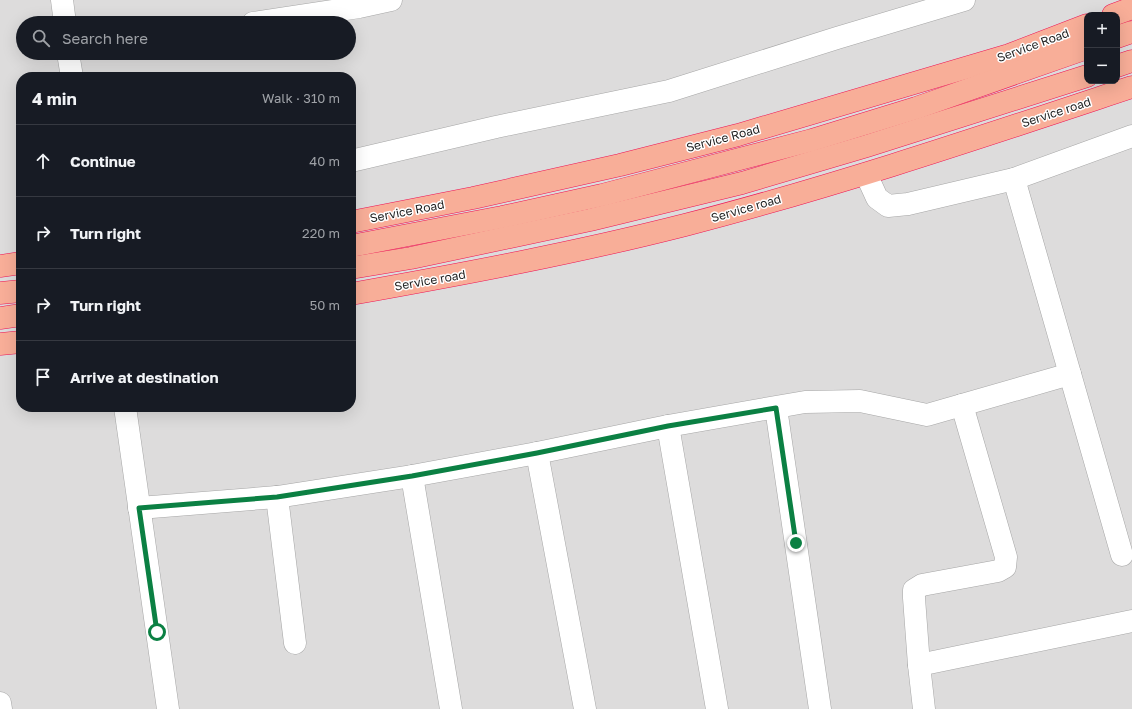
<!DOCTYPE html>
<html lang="en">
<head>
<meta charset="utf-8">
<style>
  body { margin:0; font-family:"Golos Text",sans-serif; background:#20242c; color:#f1f3f6 }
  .controls { position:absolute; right:12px; top:12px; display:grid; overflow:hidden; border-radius:8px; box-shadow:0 4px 16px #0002 }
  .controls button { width:36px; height:36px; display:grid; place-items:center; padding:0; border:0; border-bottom:1px solid #363941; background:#171b24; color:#f1f3f6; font:20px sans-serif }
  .stop { position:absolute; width:12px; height:12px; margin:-9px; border:3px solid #0b8043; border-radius:50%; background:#fff }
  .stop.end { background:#0b8043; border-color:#fff; box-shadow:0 1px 4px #0008 }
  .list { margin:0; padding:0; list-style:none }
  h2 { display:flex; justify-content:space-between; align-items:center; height:52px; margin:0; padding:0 16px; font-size:17px }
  h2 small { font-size:13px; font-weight:400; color:#9ea1a6 }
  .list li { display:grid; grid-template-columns:26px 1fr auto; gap:12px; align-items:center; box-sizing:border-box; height:72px; padding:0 16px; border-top:1px solid #363941 }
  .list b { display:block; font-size:15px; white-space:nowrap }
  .list em { font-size:13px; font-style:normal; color:#9ea1a6 }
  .icon { flex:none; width:22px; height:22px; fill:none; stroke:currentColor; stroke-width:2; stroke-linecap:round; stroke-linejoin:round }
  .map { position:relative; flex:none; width:1132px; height:709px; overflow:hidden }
  .search { position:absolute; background:#171b24; box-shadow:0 4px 16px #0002; left:16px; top:16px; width:340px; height:44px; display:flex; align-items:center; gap:10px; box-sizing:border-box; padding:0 14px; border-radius:22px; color:#9ea1a6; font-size:15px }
  .panel { position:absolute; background:#171b24; box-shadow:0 4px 16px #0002; left:16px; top:72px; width:340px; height:340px; border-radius:16px }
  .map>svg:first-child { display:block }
  .residential { fill:#dddcdc; fill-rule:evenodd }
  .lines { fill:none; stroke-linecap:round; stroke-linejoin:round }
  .minor-casing { stroke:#a6a6a6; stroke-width:23 }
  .trunk-casing { stroke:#ed1355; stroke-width:23 }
  .minor { stroke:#fff; stroke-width:22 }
  .trunk { stroke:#f8ae98; stroke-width:22 }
  .route { stroke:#0b8043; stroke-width:5 }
  .labels { text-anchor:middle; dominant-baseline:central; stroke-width:3; stroke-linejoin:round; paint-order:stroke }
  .street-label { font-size:12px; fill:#1f1f1f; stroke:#fff }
</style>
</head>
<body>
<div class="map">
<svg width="1132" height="709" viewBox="0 0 1132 709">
  <rect width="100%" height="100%" fill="#f1ede4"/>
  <path class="residential" d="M0,0h1132v709h-1132zM1087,15h30v66h-30zM23,23h326v30h-326zM21,77h330v330h-330z"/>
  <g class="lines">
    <g class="minor-casing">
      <g id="minor">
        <polyline points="62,0 65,23"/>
        <polyline points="253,23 359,7 391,0"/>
        <polyline points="68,53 72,77"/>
        <polyline points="351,161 496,127 669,91 837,38 964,0"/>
        <polyline points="866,174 877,198 888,206 908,204 1014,179 1132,136"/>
        <polyline points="1014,179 1122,555"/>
        <polyline points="125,407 168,709"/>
        <polyline points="776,408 820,709"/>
        <polyline points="668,426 717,709"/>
        <polyline points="537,453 585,709"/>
        <polyline points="412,476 451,709"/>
        <polyline points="277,497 295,643"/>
        <polyline points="139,508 277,497 412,476 537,453 668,426 805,402 860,401 927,415 1070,374"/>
        <polyline points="919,665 914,598 914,590 922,585 998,571 1005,567 1006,557 962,405"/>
        <polyline points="0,703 1,709"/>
        <polyline points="924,709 919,665 1132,621"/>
      </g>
    </g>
    <g class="trunk-casing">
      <g id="trunk">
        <polyline points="1113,15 1132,8"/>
        <polyline points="1117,37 1132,32"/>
        <polyline points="1117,66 1132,61"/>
        <polyline points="351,222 473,198 620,165 738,135 1009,55 1087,25"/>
        <polyline points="351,246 502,217 602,195 812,140 916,108 1087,48"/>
        <polyline points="0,266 21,263"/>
        <polyline points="351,268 411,258 590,220 742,183 867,146 1087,76"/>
        <polyline points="0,293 21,291"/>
        <path d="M351,294c112,-20 224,-41 334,-69 151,-39 299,-89 447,-138"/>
        <polyline points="0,318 21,315"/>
        <polyline points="0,344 21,342"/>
      </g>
    </g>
    <use href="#minor" class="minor"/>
    <use href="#trunk" class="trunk"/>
  </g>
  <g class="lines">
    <polyline class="route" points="157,632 139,508 277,497 412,476 537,453 668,426 776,408 796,543"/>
  </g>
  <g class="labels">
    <g class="street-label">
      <text transform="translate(1033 45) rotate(-20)">Service Road</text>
      <text transform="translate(1056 112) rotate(-18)">Service road</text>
      <text transform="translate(723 138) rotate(-15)">Service Road</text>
      <text transform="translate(746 208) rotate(-16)">Service road</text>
      <text transform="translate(407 211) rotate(-11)">Service Road</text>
      <text transform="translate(430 280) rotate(-10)">Service road</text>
    </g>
  </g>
</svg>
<div class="controls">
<button>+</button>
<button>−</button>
</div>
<div class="stop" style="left:157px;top:632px"></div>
<div class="stop end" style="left:796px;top:543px"></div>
<div class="search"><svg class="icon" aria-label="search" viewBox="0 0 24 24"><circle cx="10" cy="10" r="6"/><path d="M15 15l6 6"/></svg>Search here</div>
<section class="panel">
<h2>4 min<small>Walk · 310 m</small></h2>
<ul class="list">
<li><svg class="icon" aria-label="ahead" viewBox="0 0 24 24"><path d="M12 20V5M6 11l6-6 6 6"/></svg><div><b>Continue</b></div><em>40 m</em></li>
<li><svg class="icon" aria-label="right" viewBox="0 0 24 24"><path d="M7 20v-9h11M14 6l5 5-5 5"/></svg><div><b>Turn right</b></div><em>220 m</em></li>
<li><svg class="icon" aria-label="right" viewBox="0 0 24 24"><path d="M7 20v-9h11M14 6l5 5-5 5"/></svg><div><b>Turn right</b></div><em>50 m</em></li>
<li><svg class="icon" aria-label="arrive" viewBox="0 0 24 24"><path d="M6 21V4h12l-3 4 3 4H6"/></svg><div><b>Arrive at destination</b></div></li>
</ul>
</section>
</div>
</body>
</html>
